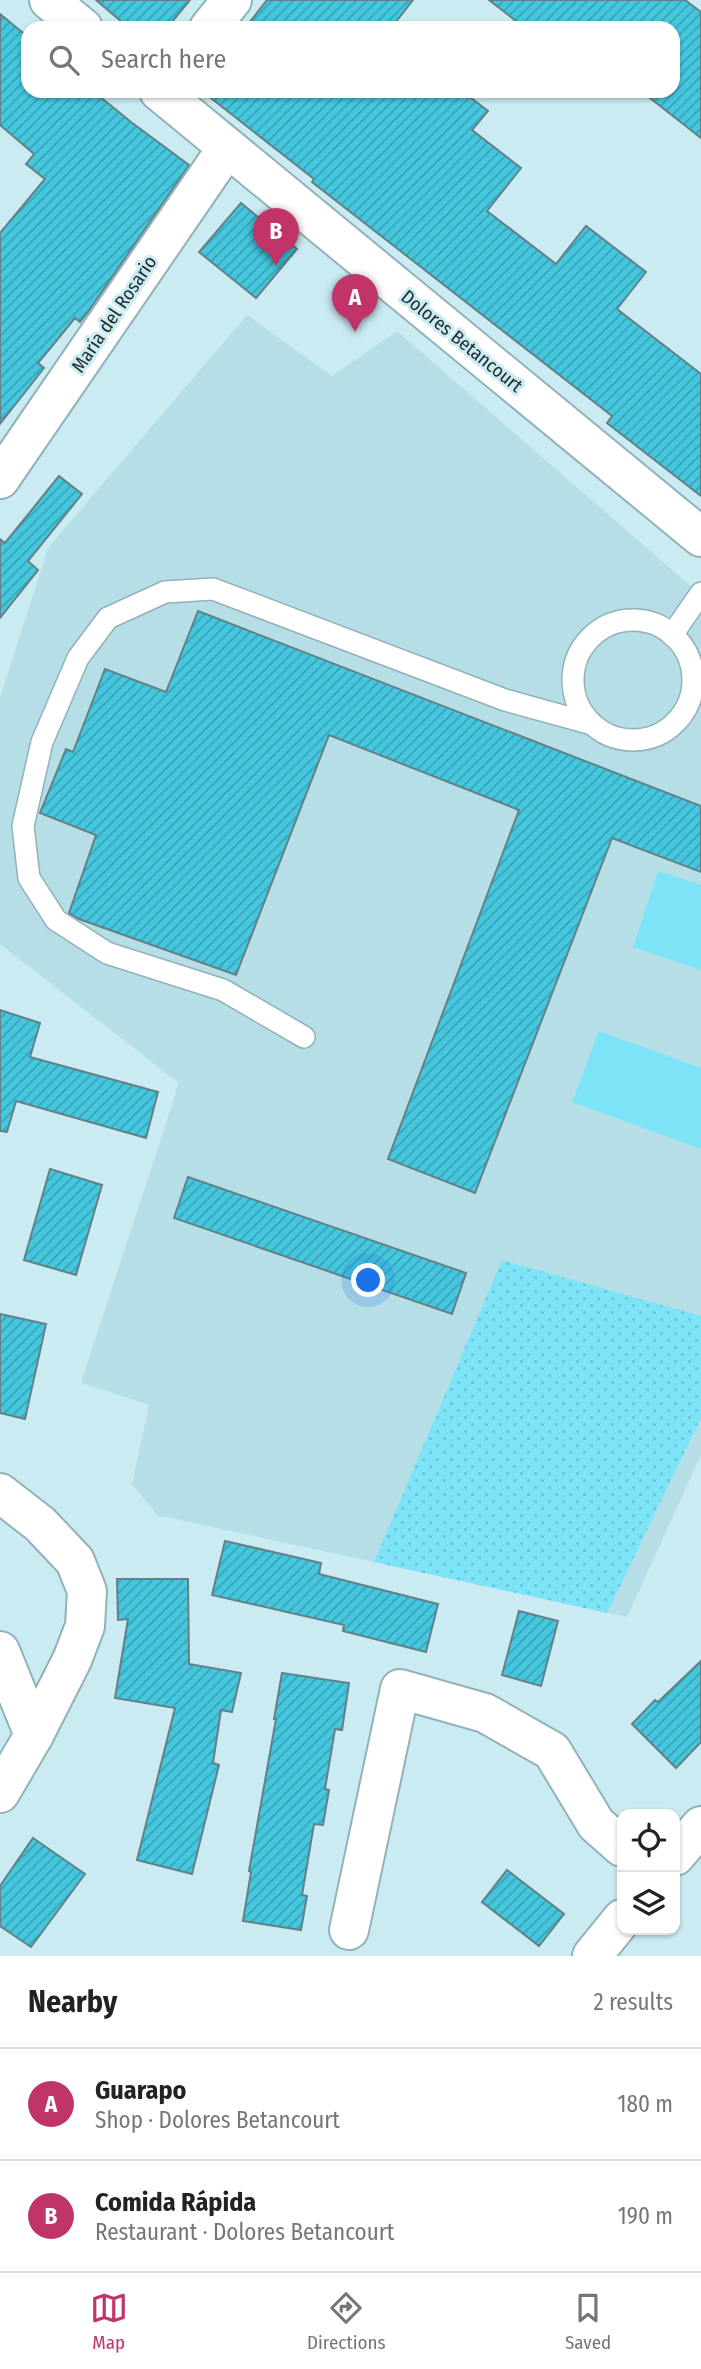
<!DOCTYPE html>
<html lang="en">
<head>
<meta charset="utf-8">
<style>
  body { margin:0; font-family:"Fira Sans Condensed",sans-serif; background:#f6f6f6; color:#222 }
  .controls { position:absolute; right:21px; bottom:21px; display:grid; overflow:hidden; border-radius:14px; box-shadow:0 2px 5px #0004 }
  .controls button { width:63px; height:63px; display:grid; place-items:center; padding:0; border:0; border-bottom:2px solid #e0e0e0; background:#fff; color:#222; font:35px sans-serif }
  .you { position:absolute; left:369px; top:1281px; width:24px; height:24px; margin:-18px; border:5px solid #fff; border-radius:50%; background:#1a73e8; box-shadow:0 0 0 10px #1a73e833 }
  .badge { display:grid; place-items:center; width:46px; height:46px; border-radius:50%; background:#c0346a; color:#fff; font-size:23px; font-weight:700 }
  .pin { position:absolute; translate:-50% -58px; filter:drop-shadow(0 2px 4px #0008) }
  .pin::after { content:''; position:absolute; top:37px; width:24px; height:21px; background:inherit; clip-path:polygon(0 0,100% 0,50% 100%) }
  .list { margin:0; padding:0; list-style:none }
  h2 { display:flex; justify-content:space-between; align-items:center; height:91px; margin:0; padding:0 28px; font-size:30px }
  h2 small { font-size:23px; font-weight:400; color:#767676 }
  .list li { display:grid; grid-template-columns:46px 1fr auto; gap:21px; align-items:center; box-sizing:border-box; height:112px; padding:0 28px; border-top:2px solid #e0e0e0 }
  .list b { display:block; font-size:26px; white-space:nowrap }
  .list p { margin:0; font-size:23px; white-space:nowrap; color:#767676 }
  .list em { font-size:23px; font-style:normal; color:#767676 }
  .icon { flex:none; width:38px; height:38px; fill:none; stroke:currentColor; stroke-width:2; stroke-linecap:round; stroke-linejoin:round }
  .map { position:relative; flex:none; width:701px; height:1956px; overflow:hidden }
  .search { position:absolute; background:#fff; box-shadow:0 2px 5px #0004; left:21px; right:21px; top:21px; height:77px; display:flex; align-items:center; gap:18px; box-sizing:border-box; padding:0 24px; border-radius:21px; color:#767676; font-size:26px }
  .sheet { height:315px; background:#fff }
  nav { display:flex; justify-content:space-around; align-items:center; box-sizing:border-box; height:98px; border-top:2px solid #e0e0e0; background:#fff; font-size:19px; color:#767676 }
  nav a { display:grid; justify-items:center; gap:4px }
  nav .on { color:#c0346a }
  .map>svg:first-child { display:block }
  .built { fill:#b6dee7 }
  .grass { fill:#7de4f8 }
  .park { fill:url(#park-dots) }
  .building { fill:url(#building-hatch); stroke:#628086; stroke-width:2 }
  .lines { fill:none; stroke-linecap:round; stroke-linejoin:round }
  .service-casing { stroke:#92b1b8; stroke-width:24 }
  .minor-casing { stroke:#92b1b8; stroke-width:42 }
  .tertiary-casing { stroke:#92b1b8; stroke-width:42 }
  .service { stroke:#fff; stroke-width:21 }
  .minor { stroke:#fff; stroke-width:38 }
  .tertiary { stroke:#fff; stroke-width:38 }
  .labels { text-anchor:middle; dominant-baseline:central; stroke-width:6; stroke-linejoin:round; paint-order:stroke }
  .street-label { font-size:19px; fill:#1e2a2d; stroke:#cbebf2 }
</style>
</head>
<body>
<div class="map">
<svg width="701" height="1956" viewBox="0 0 701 1956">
  <defs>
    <pattern id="park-dots" width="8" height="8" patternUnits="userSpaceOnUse" patternTransform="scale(1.75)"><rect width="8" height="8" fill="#7de4f8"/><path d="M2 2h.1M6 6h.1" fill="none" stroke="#6cc4d5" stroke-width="1.8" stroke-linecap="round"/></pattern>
    <pattern id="building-hatch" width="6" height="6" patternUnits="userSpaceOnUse" patternTransform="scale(1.75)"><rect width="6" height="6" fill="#44c7de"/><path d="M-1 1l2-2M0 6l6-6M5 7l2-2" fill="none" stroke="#38a2b4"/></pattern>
  </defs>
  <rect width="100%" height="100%" fill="#cbebf2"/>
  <polygon class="built" points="247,315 332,376 397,331 701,595 701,1455 627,1617 157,1515 132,1484 149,1405 81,1383 179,1083 0,944 0,698 48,548"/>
  <g class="grass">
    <polygon points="658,871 701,885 701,970 633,947"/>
    <polygon points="599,1031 701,1068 701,1149 572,1102"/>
  </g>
  <polygon class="park" points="502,1260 701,1316 701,1418 607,1613 374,1562"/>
  <g class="building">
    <polygon points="96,0 190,0 167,28 129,28"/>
    <polygon points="267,0 413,0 391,28 245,28"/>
    <polygon points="489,0 685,0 701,12 701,138 641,91 673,91 673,28 525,28"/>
    <polygon points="0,14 28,37 28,91 93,91 131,122 189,165 88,312 80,322 75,318 38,363 44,368 0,424 0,233 45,179 26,164 34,154 0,125"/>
    <polygon points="202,91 462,91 488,111 472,130 521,168 487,211 556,264 586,226 646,272 617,309 701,374 701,496 607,423 612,416 312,182 314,179"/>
    <polygon points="241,203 297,249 256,298 199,252"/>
    <polygon points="59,476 82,494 28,561 38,570 0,618 0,539 5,543"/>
    <polygon points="198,611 701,806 701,872 612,838 475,1193 388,1159 519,810 329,735 236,975 79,919 69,913 96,835 40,813 66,749 73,752 105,669 166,692"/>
    <polygon points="0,1010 40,1023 30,1057 158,1092 146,1138 16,1101 7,1132 0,1131"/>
    <polygon points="50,1169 102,1185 76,1275 24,1260"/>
    <polygon points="188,1177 466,1273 452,1314 174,1218"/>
    <polygon points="0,1314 46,1324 25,1419 0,1413"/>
    <polygon points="225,1541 321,1563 319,1574 438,1604 426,1652 343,1631 344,1625 212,1595"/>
    <polygon points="117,1579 188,1579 189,1664 241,1673 232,1712 221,1710 213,1763 219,1765 192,1874 137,1860 175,1708 115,1698 128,1619 118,1620"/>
    <polygon points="519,1611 558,1621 541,1686 502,1675"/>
    <polygon points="701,1661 701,1742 676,1768 632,1724 655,1700 658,1702"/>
    <polygon points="282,1673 349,1683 342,1730 335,1729 325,1789 329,1790 323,1825 314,1824 302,1895 307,1896 301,1930 243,1921 251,1872 249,1871 276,1719 274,1719"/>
    <polygon points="33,1838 85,1874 31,1947 0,1926 0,1886"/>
    <polygon points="507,1870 564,1914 539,1946 482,1902"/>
  </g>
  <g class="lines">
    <g class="service-casing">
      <g id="service">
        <circle cx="633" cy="680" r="60"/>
        <polyline points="672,635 701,593"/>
        <polyline points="304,1037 223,990 107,953 56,920 29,878 23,826 42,742 78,658 108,618 165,592 213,589 505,700 592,724"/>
      </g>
    </g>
    <g class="minor-casing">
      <g id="minor">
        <polyline points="209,28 232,0"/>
        <polyline points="0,1493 40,1524 75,1561 87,1591 85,1626 72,1660 34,1735 0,1793"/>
        <polyline points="0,1651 34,1735"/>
        <polyline points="675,1856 701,1826"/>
        <polyline points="349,1930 400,1689 485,1713 552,1751 596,1824 622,1847"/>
        <polyline points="592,1956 622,1919"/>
      </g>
    </g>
    <g class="tertiary-casing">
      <g id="tertiary">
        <polyline points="49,0 83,28"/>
        <polyline points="159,91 701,537"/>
        <polyline points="0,479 227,148"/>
      </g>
    </g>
    <use href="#service" class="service"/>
    <use href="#minor" class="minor"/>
    <use href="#tertiary" class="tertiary"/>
  </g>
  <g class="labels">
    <g class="street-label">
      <text transform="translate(114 314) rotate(-56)">María del Rosario</text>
      <text transform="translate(462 341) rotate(39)">Dolores Betancourt</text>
    </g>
  </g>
</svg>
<div class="controls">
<button><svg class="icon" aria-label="locate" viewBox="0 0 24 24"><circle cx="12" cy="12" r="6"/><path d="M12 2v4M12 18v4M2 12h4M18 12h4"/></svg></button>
<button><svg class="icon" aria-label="layers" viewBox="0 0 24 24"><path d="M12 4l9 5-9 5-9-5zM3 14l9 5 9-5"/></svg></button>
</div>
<div class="you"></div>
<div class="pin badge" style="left:355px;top:332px">A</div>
<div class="pin badge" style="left:276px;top:266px">B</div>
<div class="search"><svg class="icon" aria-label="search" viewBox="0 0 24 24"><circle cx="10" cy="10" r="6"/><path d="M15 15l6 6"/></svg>Search here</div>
</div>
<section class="sheet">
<h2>Nearby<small>2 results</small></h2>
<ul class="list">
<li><span class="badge">A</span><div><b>Guarapo</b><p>Shop · Dolores Betancourt</p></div><em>180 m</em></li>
<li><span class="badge">B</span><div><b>Comida Rápida</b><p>Restaurant · Dolores Betancourt</p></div><em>190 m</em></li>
</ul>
</section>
<nav>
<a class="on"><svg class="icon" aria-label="map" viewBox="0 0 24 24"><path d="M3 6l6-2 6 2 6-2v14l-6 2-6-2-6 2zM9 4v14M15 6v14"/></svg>Map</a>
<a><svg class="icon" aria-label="directions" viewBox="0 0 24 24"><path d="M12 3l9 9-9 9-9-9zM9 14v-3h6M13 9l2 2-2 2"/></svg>Directions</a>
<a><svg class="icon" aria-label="saved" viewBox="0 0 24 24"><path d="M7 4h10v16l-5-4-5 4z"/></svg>Saved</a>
</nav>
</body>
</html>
